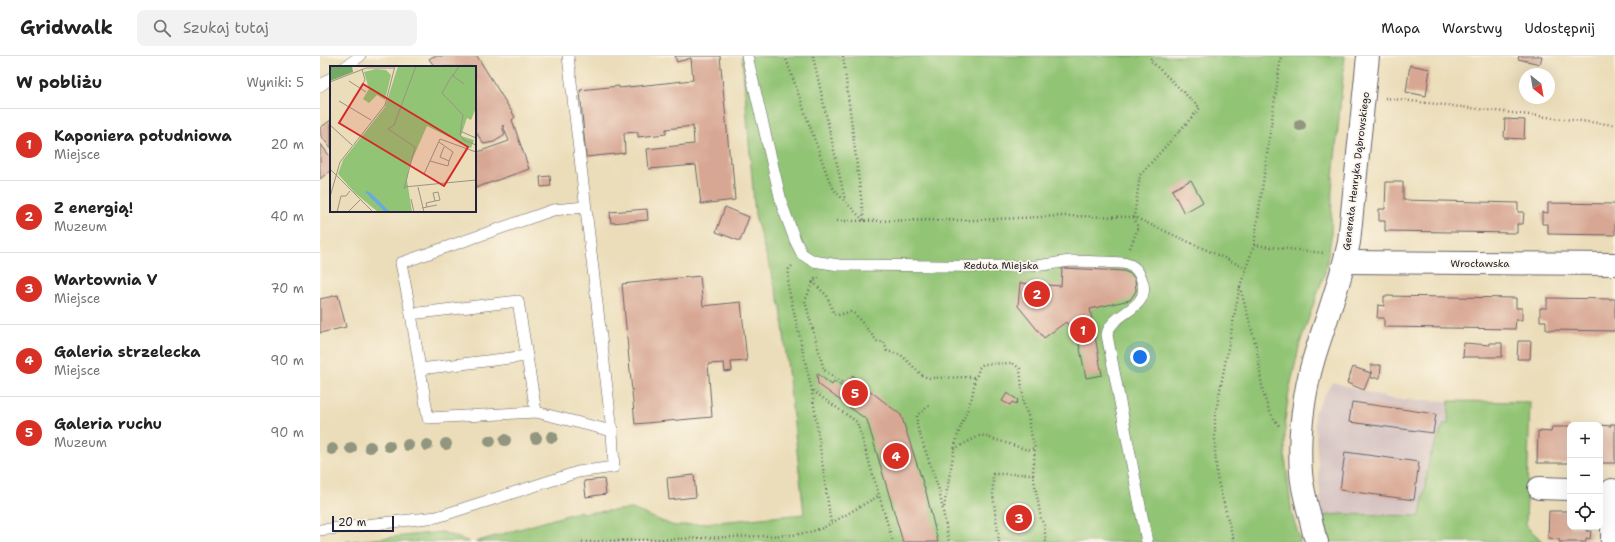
<!DOCTYPE html>
<html lang="pl">
<head>
<meta charset="utf-8">
<style>
  body { margin:0; font-family:"Shantell Sans",sans-serif; background:#f2f2f2; color:#222 }
  .controls { position:absolute; right:12px; bottom:12px; display:grid; overflow:hidden; border-radius:8px; box-shadow:0 4px 16px #0002 }
  .controls button { width:36px; height:36px; display:grid; place-items:center; padding:0; border:0; border-bottom:1px solid #e0e0e0; background:#fff; color:#222; font:20px sans-serif }
  .compass { position:absolute; left:1199px; top:12px; width:36px; height:36px; border-radius:50%; background:#fff; box-shadow:0 4px 16px #0002; rotate:149deg }
  .scale { position:absolute; left:12px; bottom:10px; width:62px; box-sizing:border-box; padding-left:4px; border:2px solid #22223b; border-top:0; font-size:11px; line-height:14px; white-space:nowrap; color:#22223b; -webkit-text-stroke:3px #fcf5e5; paint-order:stroke }
  .you { position:absolute; left:820px; top:301px; width:14px; height:14px; margin:-10px; border:3px solid #fff; border-radius:50%; background:#1a73e8; box-shadow:0 0 0 6px #1a73e833 }
  .badge { display:grid; place-items:center; width:26px; height:26px; border-radius:50%; background:#d93025; color:#fff; font-size:13px; font-weight:700 }
  .pin { position:absolute; translate:-50% -50%; border:2px solid #fff; box-shadow:0 1px 4px #0006 }
  .list { margin:0; padding:0; list-style:none }
  h2 { display:flex; justify-content:space-between; align-items:center; height:52px; margin:0; padding:0 16px; font-size:17px }
  h2 small { font-size:13px; font-weight:400; color:#767676 }
  .list li { display:grid; grid-template-columns:26px 1fr auto; gap:12px; align-items:center; box-sizing:border-box; height:72px; padding:0 16px; border-top:1px solid #e0e0e0 }
  .list b { display:block; font-size:15px; white-space:nowrap }
  .list p { margin:0; font-size:13px; white-space:nowrap; color:#767676 }
  .list em { font-size:13px; font-style:normal; color:#767676 }
  .icon { flex:none; width:22px; height:22px; fill:none; stroke:currentColor; stroke-width:2; stroke-linecap:round; stroke-linejoin:round }
  .map { position:relative; flex:none; width:1295px; height:486px; overflow:hidden }
  header { display:flex; align-items:center; gap:24px; box-sizing:border-box; height:56px; padding:0 20px; background:#fff; border-bottom:1px solid #e0e0e0 }
  header strong { font-size:19px }
  nav { display:flex; gap:22px; margin-inline-start:auto; font-size:14px }
  .search { width:280px; height:36px; background:#f2f2f2; display:flex; align-items:center; gap:10px; box-sizing:border-box; padding:0 14px; border-radius:8px; color:#767676; font-size:15px }
  main { display:flex }
  aside { flex:1; background:#fff }
  .map>svg:first-child { display:block }
  .industrial { fill:#d2bfc0 }
  .green { fill:#92c475; stroke:#5a7358 }
  .building { fill:#d8a794 }
  .lines { fill:none; stroke-linecap:round; stroke-linejoin:round }
  .lane-casing { stroke:#686367; stroke-width:12 }
  .street-casing { stroke:#686367; stroke-width:24 }
  .secondary-casing { stroke:#686367; stroke-width:24 }
  .path { stroke:#686367; stroke-width:2.5; stroke-dasharray:1 3; stroke-linecap:butt }
  .lane { stroke:#fff; stroke-width:11 }
  .street { stroke:#fff; stroke-width:22 }
  .secondary { stroke:#fff; stroke-width:22 }
  .tree { fill:#92967f }
  .labels { text-anchor:middle; dominant-baseline:central; stroke-width:3.5; stroke-linejoin:round; paint-order:stroke }
  .street-label { font-size:10px; fill:#22223b; stroke:#fcf5e5 }
  .inset-road { fill:none; stroke:#9b9287; stroke-width:1 }
  .view { fill:#d62828; fill-opacity:0.15; stroke:#d62828; stroke-width:2 }
  .inset-edge { fill:none; stroke:#22223b; stroke-width:2 }
</style>
</head>
<body>
<header>
<strong>Gridwalk</strong>
<div class="search"><svg class="icon" aria-label="search" viewBox="0 0 24 24"><circle cx="10" cy="10" r="6"/><path d="M15 15l6 6"/></svg>Szukaj tutaj</div>
<nav><a>Mapa</a><a>Warstwy</a><a>Udostępnij</a></nav>
</header>
<main>
<aside>
<h2>W pobliżu<small>Wyniki: 5</small></h2>
<ul class="list">
<li><span class="badge">1</span><div><b>Kaponiera południowa</b><p>Miejsce</p></div><em>20 m</em></li>
<li><span class="badge">2</span><div><b>Z energią!</b><p>Muzeum</p></div><em>40 m</em></li>
<li><span class="badge">3</span><div><b>Wartownia V</b><p>Miejsce</p></div><em>70 m</em></li>
<li><span class="badge">4</span><div><b>Galeria strzelecka</b><p>Miejsce</p></div><em>90 m</em></li>
<li><span class="badge">5</span><div><b>Galeria ruchu</b><p>Muzeum</p></div><em>90 m</em></li>
</ul>
</aside>
<div class="map">
<svg width="1295" height="486" viewBox="0 0 1295 486">
  <rect width="100%" height="100%" fill="#fcf5e5"/>
  <filter id="ink" filterUnits="userSpaceOnUse"><feTurbulence type="fractalNoise" baseFrequency=".025" numOctaves="2"/><feDisplacementMap in="SourceGraphic" scale="8" xChannelSelector="R" yChannelSelector="G"/><feConvolveMatrix kernelMatrix="1 2 1 2 8 2 1 2 1" color-interpolation-filters="sRGB"/></filter>
  <filter id="wash" filterUnits="userSpaceOnUse"><feTurbulence type="fractalNoise" baseFrequency=".012" numOctaves="4" result="noise"/><feDisplacementMap in="SourceGraphic" scale="16" xChannelSelector="R" yChannelSelector="G"/><feGaussianBlur stdDeviation="0.9" result="paint"/><feColorMatrix in="noise" values="0 0 0 0 0 0 0 0 0 0 0 0 0 0 0 0 0 1.4 0 .05"/><feComposite in="paint" operator="in"/></filter>
  <g filter="url(#wash)">
    <rect width="100%" height="100%" fill="#ebddb9"/>
    <polygon class="industrial" points="1012,326 1071,343 1129,345 1128,368 1110,400 1100,460 1021,458 1002,460 994,357"/>
    <g class="green">
      <polygon points="422,0 1025,0 1012,133 1011,182 1005,216 980,287 969,336 965,364 965,400 972,459 981,486 155,486 261,455 261,457 312,453 354,470 484,458 461,252 435,159"/>
      <polygon points="1129,345 1210,346 1206,470 1223,486 1011,486 1002,460 1021,458 1100,460 1110,400 1124,368 1128,368"/>
      <polygon points="122,476 150,486 26,486"/>
    </g>
    <g id="blocks">
      <g class="building">
        <polygon points="114,0 157,0 195,61 192,64 209,113 155,132 155,97 189,85 183,69 182,70 185,79 174,86 164,88 155,75 155,11 115,11 109,3"/>
        <polygon points="355,0 400,0 410,106 412,106 415,144 381,148 376,109 329,113 327,93 374,88 373,70 346,73 346,78 318,81 318,76 304,77 305,97 266,101 260,34 299,30 299,32 373,24 371,2 357,6"/>
        <polygon points="1199,0 1222,0 1220,8 1198,3"/>
        <polygon points="1090,9 1110,13 1106,40 1086,36"/>
        <polygon points="1185,63 1205,64 1204,83 1184,82"/>
        <polygon points="11,64 11,93 0,78 0,72"/>
        <polygon points="0,87 11,102 11,114 0,123"/>
        <polygon points="230,120 231,130 221,131 220,121"/>
        <polygon points="871,124 883,146 864,157 852,134"/>
        <polygon points="1066,126 1083,126 1083,144 1198,147 1198,156 1204,156 1203,168 1197,168 1197,177 1065,175 1065,165 1059,165 1059,153 1065,153"/>
        <polygon points="1228,147 1295,148 1295,179 1228,178 1228,168 1222,168 1222,156 1228,157"/>
        <polygon points="405,151 429,161 420,185 396,176"/>
        <polygon points="327,153 328,164 291,167 290,156"/>
        <polygon points="742,212 804,215 811,218 815,223 816,235 810,244 770,253 782,319 766,322 758,283 746,266 724,282 698,250 700,227 741,230"/>
        <polygon points="380,220 383,250 421,246 427,305 411,306 412,315 405,316 404,307 388,308 392,361 315,368 302,228"/>
        <polygon points="18,239 26,271 0,277 0,243"/>
        <polygon points="1064,240 1196,242 1196,252 1202,252 1202,264 1196,264 1195,273 1064,271 1064,262 1057,262 1058,249 1064,250"/>
        <polygon points="1227,242 1295,243 1295,275 1226,274 1226,265 1220,265 1220,252 1227,252"/>
        <polygon points="1198,285 1211,285 1210,303 1197,303"/>
        <polygon points="1144,287 1170,289 1170,287 1182,287 1182,301 1143,301"/>
        <polygon points="1051,309 1061,309 1060,322 1051,322"/>
        <polygon points="1033,311 1051,317 1044,334 1027,327"/>
        <polygon points="497,317 512,329 514,325 524,332 533,319 535,323 581,359 606,436 618,486 583,486 547,364 498,328"/>
        <polygon points="687,337 698,344 696,348 692,346 690,349 682,345"/>
        <polygon points="1032,346 1116,358 1113,377 1029,366"/>
        <polygon points="1291,368 1295,368 1295,407 1280,407 1280,369 1291,370"/>
        <polygon points="1243,370 1250,370 1250,407 1217,407 1218,375 1231,376 1232,371 1243,371"/>
        <polygon points="1025,396 1099,406 1094,444 1020,434"/>
        <polygon points="374,419 376,441 349,444 347,422"/>
        <polygon points="284,423 286,438 266,441 264,425"/>
        <polygon points="1229,455 1250,455 1250,471 1267,471 1266,475 1271,475 1270,483 1266,482 1266,486 1239,486 1239,483 1228,482"/>
      </g>
    </g>
  </g>
  <g filter="url(#ink)">
    <use href="#blocks" fill-opacity="0" stroke="#686367" stroke-width="1"/>
    <g class="lines">
      <g class="lane-casing">
        <g id="lane">
          <path d="M427,0l35,149 13,35 7,14 11,7 26,4c64,0 128,2 191,1 14,0 28,-4 42,-5 11,0 23,1 33,1 7,1 15,0 22,2 9,2 14,11 16,20 6,26 -33,29 -36,51l40,207"/>
          <polyline points="25,11 40,0"/>
          <polyline points="0,30 11,22"/>
          <polyline points="91,258 81,207 233,154 265,151"/>
          <polyline points="100,313 207,300"/>
          <polyline points="216,356 198,245 91,258 108,362 216,356 292,375"/>
          <polyline points="0,474 117,461 258,416 294,411 292,375 248,0"/>
        </g>
      </g>
      <g class="street-casing">
        <g id="street">
          <polyline points="1025,206 1295,208"/>
          <polyline points="1219,432 1250,433"/>
          <polyline points="1292,486 1292,434"/>
        </g>
      </g>
      <g class="secondary-casing">
        <path id="secondary" d="M997,486l-3,-8c-4,-20 -12,-42 -13,-62 -3,-35 3,-81 13,-114 12,-39 27,-77 35,-116l19,-186"/>
      </g>
      <g class="path">
        <polyline points="465,0 510,127 516,136 544,165"/>
        <polyline points="493,0 525,144"/>
        <polyline points="523,0 544,165"/>
        <polyline points="1065,42 1295,69"/>
        <polyline points="517,165 655,164 742,160 814,161 926,212"/>
        <polyline points="934,189 1004,197"/>
        <polyline points="810,192 818,172 814,161 820,119 880,52 830,4 832,0"/>
        <polyline points="472,210 469,213 468,230 492,335 511,468"/>
        <polyline points="495,222 493,226 507,240 514,258 518,259 530,256 535,258 557,285 564,286 567,295 581,299 602,319 608,322 653,321 657,319 659,312 663,308 693,307 700,313 704,350 709,362 709,370 715,392 713,418 721,463 724,469 726,486"/>
        <polyline points="499,222 493,226 485,245 504,314 526,329"/>
        <path d="M920,231c5,20 11,39 16,59 7,32 2,53 24,81"/>
        <polyline points="493,335 537,366 573,486"/>
        <polyline points="609,350 597,359 597,370 619,434 629,486"/>
        <polyline points="634,393 661,379 708,394 715,392"/>
        <polyline points="624,451 634,394 638,378 652,341 656,319"/>
        <polyline points="262,486 473,479 490,476 503,472 560,439"/>
        <polyline points="679,486 673,439 673,418 713,418"/>
        <polyline points="914,486 897,422 895,394 895,360 920,230 934,189 961,0"/>
      </g>
      <use href="#lane" class="lane"/>
      <use href="#street" class="street"/>
      <use href="#secondary" class="secondary"/>
    </g>
    <g class="tree">
      <circle cx="980" cy="69" r="6"/>
      <circle cx="232" cy="381" r="6"/>
      <circle cx="216" cy="382" r="6"/>
      <circle cx="185" cy="384" r="6"/>
      <circle cx="170" cy="385" r="6"/>
      <circle cx="126" cy="388" r="6"/>
      <circle cx="88" cy="389" r="6"/>
      <circle cx="107" cy="389" r="6"/>
      <circle cx="69" cy="390" r="6"/>
      <circle cx="50" cy="391" r="6"/>
      <circle cx="31" cy="392" r="6"/>
      <circle cx="12" cy="393" r="6"/>
    </g>
  </g>
  <g class="labels">
    <g class="street-label">
      <text transform="translate(1036 115) rotate(-83)">Generała Henryka Dąbrowskiego</text>
      <text x="1160" y="207">Wrocławska</text>
      <text x="681" y="209">Reduta Miejska</text>
    </g>
  </g>
  <g transform="translate(10 10)">
    <rect width="146" height="146" fill="#ebddb9"/>
    <path d="M68,0h78v42l-5,12 -4,-2 -6,18 13,4 -3,8 -44,-22 -18,41 -2,13 5,32h-34l-23,-19 -17,-19 5,-14 42,-53zM46,3l10,1 5,5 -6,25 -8,-5 -8,8 -6,-4 6,-10 -5,-17z" fill="#92c475"/>
    <path d="M0,0h22l1,6 -23,9z" fill="#75aa66"/>
    <path d="M37,125l5,3 18,18h-5l-20,-20z" fill="#67aadc"/>
    <path class="inset-road" d="M129,0l-6,10 11,8M123,8l-11,19 21,22 -3,20 4,5 12,5M19,15l17,11M0,16l36,-14h28M30,22l5,-8 -3,-11M9,35l32,19M0,59l22,20M130,65l16,7M109,76l14,10 -4,9 -9,-4 4,-10M100,95l18,5 1,-5M0,103l43,43M94,108l16,-35 36,13M74,121l72,-7M88,121l6,25M74,123l11,-42 -27,-18 6,-4 22,-59M0,131l10,-35 45,-57 10,-39M81,133l3,13M97,141l-1,-4 9,-2 5,-1 -2,-8 -5,1 2,8M92,142l15,-3M7,146l4,-16h5l4,-5M18,146l12,-12"/>
    <path class="view" d="M33,18l105,63 -24,39 -105,-63z"/>
    <rect width="146" height="146" class="inset-edge"/>
  </g>
</svg>
<div class="controls">
<button>+</button>
<button>−</button>
<button><svg class="icon" aria-label="locate" viewBox="0 0 24 24"><circle cx="12" cy="12" r="6"/><path d="M12 2v4M12 18v4M2 12h4M18 12h4"/></svg></button>
</div>
<svg class="compass" viewBox="-18 -18 36 36"><path d="M0-13l5 13h-10z" fill="#e53935"/><path d="M0 13l5-13h-10z" fill="#767676"/></svg>
<div class="scale">20 m</div>
<div class="you"></div>
<div class="pin badge" style="left:763px;top:274px">1</div>
<div class="pin badge" style="left:717px;top:238px">2</div>
<div class="pin badge" style="left:699px;top:462px">3</div>
<div class="pin badge" style="left:576px;top:400px">4</div>
<div class="pin badge" style="left:535px;top:337px">5</div>
</div>
</main>
</body>
</html>
